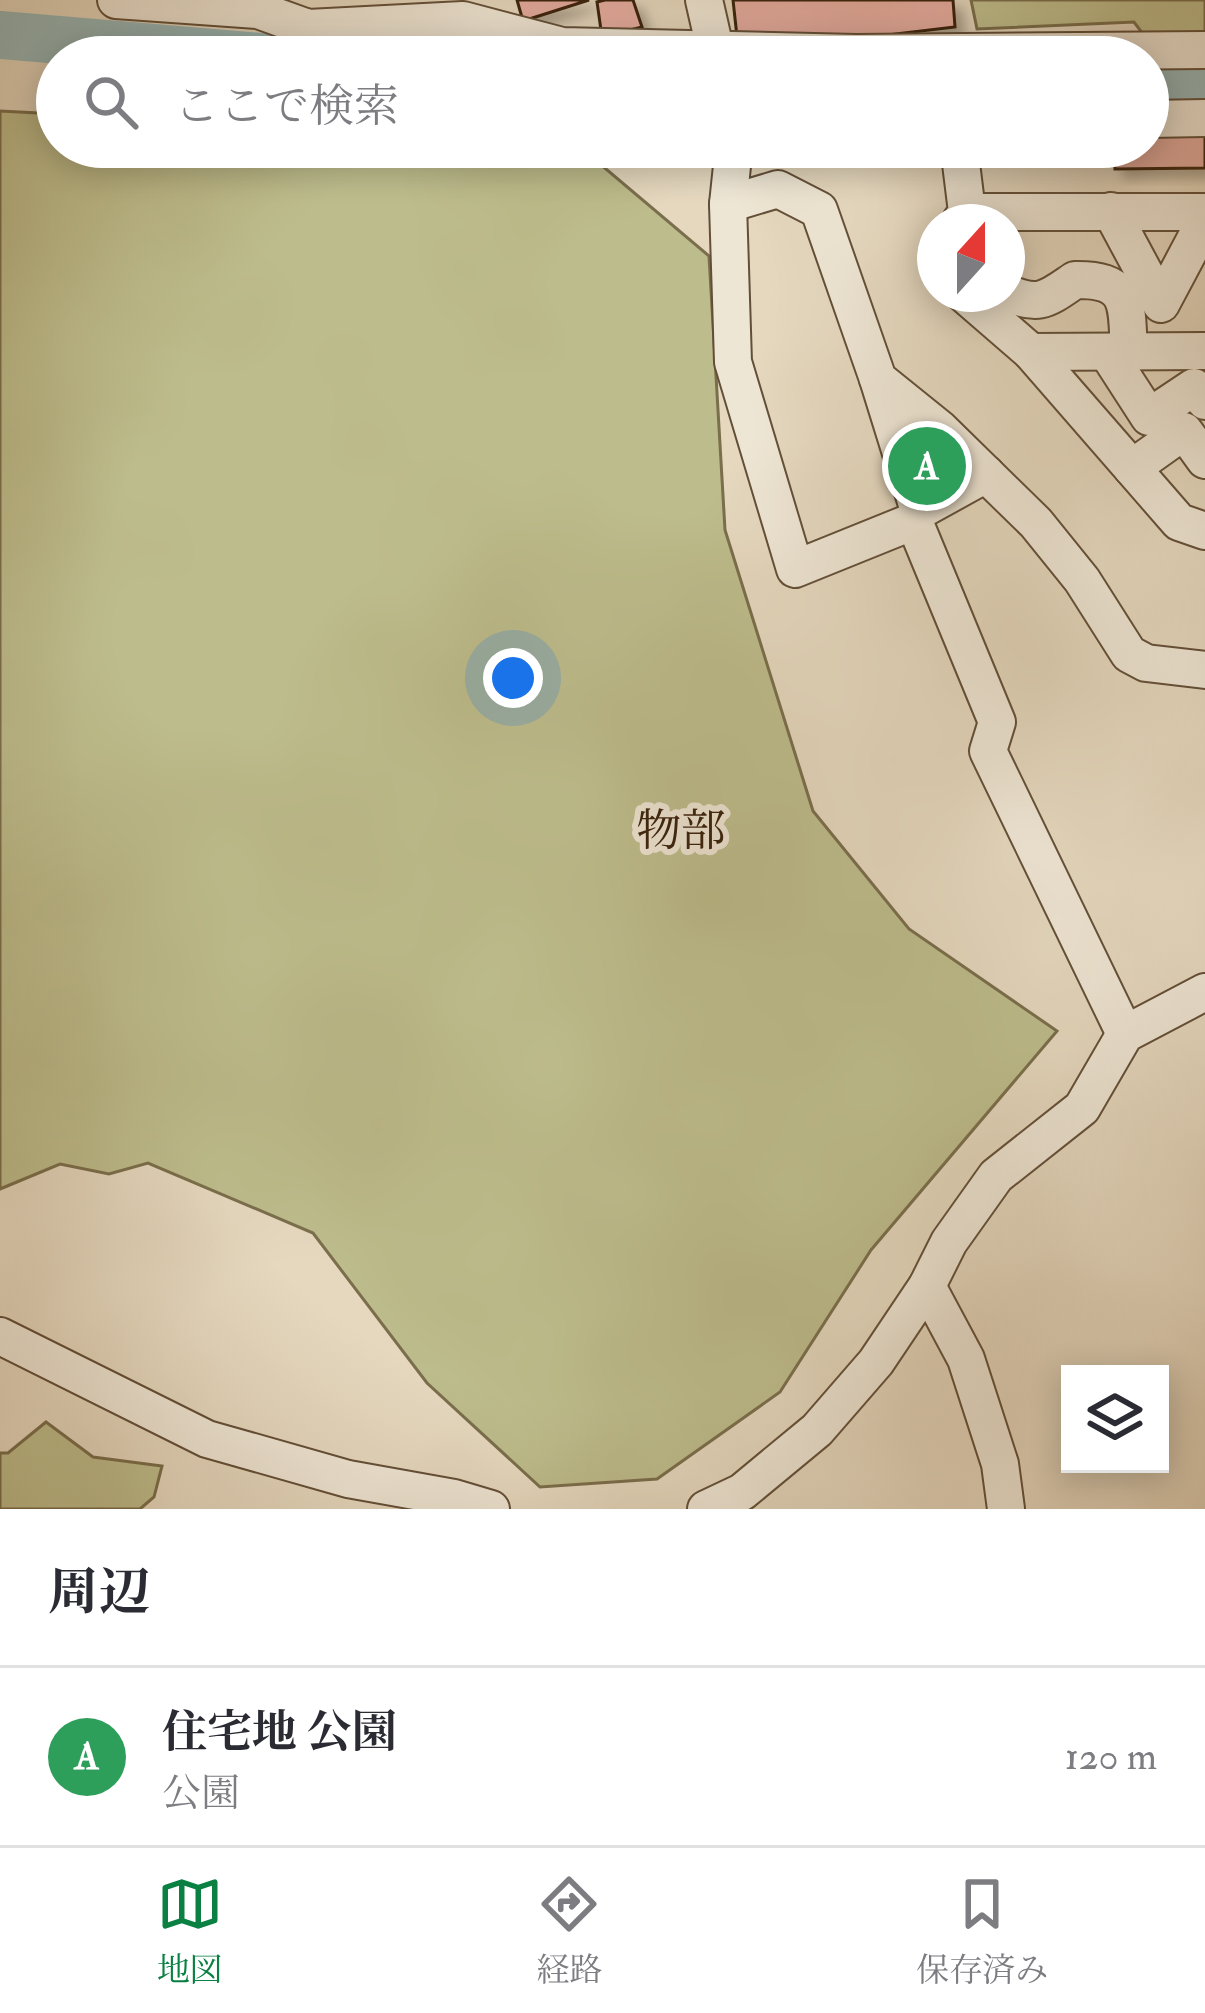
<!DOCTYPE html>
<html lang="ja">
<head>
<meta charset="utf-8">
<style>
  body { margin:0; font-family:"IM FELL Double Pica","Noto Serif JP",serif; background:#f7f7f7; color:#2b2b33 }
  .controls { position:absolute; right:36px; bottom:36px; display:grid; overflow:hidden; border-radius:0px; box-shadow:0 6px 30px #0003 }
  .controls button { width:108px; height:108px; display:grid; place-items:center; padding:0; border:0; border-bottom:3px solid #e1e1e2; background:#fff; color:#2b2b33; font:60px sans-serif }
  .compass { position:absolute; left:917px; top:204px; width:108px; height:108px; border-radius:50%; background:#fff; box-shadow:0 6px 30px #0003; rotate:21deg }
  .you { position:absolute; left:513px; top:678px; width:42px; height:42px; margin:-30px; border:9px solid #fff; border-radius:50%; background:#1a73e8; box-shadow:0 0 0 18px #1a73e833 }
  .badge { display:grid; place-items:center; width:78px; height:78px; border-radius:50%; background:#0b8043; color:#fff; font-size:39px; font-weight:700 }
  .pin { position:absolute; translate:-50% -50%; border:6px solid #fff; box-shadow:0 3px 12px #0006 }
  .list { margin:0; padding:0; list-style:none }
  h2 { display:flex; justify-content:space-between; align-items:center; height:156px; margin:0; padding:0 48px; font-size:51px }
  h2 small { font-size:39px; font-weight:400; color:#7c7c81 }
  .list li { display:grid; grid-template-columns:78px 1fr auto; gap:36px; align-items:center; box-sizing:border-box; height:180px; padding:0 48px; border-top:3px solid #e1e1e2 }
  .list b { display:block; font-size:45px; white-space:nowrap }
  .list p { margin:0; font-size:39px; white-space:nowrap; color:#7c7c81 }
  .list em { font-size:39px; font-style:normal; color:#7c7c81 }
  .icon { flex:none; width:66px; height:66px; fill:none; stroke:currentColor; stroke-width:2; stroke-linecap:round; stroke-linejoin:round }
  .map { position:relative; flex:none; width:1205px; height:1509px; overflow:hidden }
  .search { position:absolute; background:#fff; box-shadow:0 6px 30px #0003; left:36px; right:36px; top:36px; height:132px; display:flex; align-items:center; gap:30px; box-sizing:border-box; padding:0 42px; border-radius:66px; color:#7c7c81; font-size:45px }
  .sheet { height:336px; background:#fff }
  nav { display:flex; justify-content:space-around; align-items:center; box-sizing:border-box; height:168px; border-top:3px solid #e1e1e2; background:#fff; font-size:33px; color:#7c7c81 }
  nav a { display:grid; justify-items:center; gap:6px }
  nav .on { color:#0b8043 }
  .map>svg:first-child { display:block }
  .green { fill:#bdbc8c; stroke:#7a6e4c; stroke-width:3 }
  .lines { fill:none; stroke-linecap:round; stroke-linejoin:round }
  .river { stroke:#98b8b9; stroke-width:48 }
  .building { fill:#e3ab9f; stroke:#38210b; stroke-width:3; filter:url(#shadow) }
  .minor-casing { stroke:#634f38; stroke-width:40 }
  .minor { stroke:#eee6d5; stroke-width:36 }
  .labels { text-anchor:middle; dominant-baseline:central; stroke-width:12; stroke-linejoin:round; paint-order:stroke }
  .quarter-label { font-size:45px; fill:#38210b; stroke:#eee6d5 }
</style>
</head>
<body>
<div class="map">
<svg width="1205" height="1509" viewBox="0 0 1205 1509">
  <defs>
    <filter id="shadow"><feDropShadow dx="9" dy="9" stdDeviation="6" flood-color="#0004"/></filter>
  </defs>
  <rect width="100%" height="100%" fill="#e5d8bf"/>
  <filter id="stains"><feTurbulence type="fractalNoise" baseFrequency=".00167" numOctaves="4"/><feColorMatrix values="0 0 0 0 .2 0 0 0 0 .09 0 0 0 0 .02 0 0 0 .5 -.17"/></filter>
  <radialGradient id="worn" r=".72"><stop offset=".6" stop-color="#630" stop-opacity="0"/><stop offset="1" stop-color="#630" stop-opacity=".3"/></radialGradient>
  <g class="green">
    <polygon points="971,0 1205,0 1205,34 1143,34 1134,22 977,29"/>
    <polygon points="0,111 57,114 57,147 580,147 709,256 725,530 813,811 909,929 1057,1031 871,1250 780,1392 657,1479 540,1487 427,1383 313,1233 148,1163 109,1174 60,1164 0,1189"/>
    <polygon points="46,1422 93,1457 162,1466 154,1497 140,1509 0,1509 0,1453 8,1453"/>
  </g>
  <g class="lines">
    <g class="river">
      <polyline points="0,35 261,57"/>
      <polyline points="1148,85 1205,84"/>
    </g>
  </g>
  <g class="building">
    <polygon points="517,0 589,0 523,21"/>
    <polygon points="605,0 633,0 642,27 602,37 597,2"/>
    <polygon points="733,0 953,0 955,27 794,46 738,46"/>
    <polygon points="1205,111 1205,168 1115,169 1115,147 1148,147 1148,112"/>
  </g>
  <g class="lines">
    <g class="minor-casing">
      <g id="minor">
        <polyline points="116,0 258,10 308,28 463,20 562,46 856,53 1205,50"/>
        <polyline points="704,0 717,57"/>
        <polyline points="1148,119 1205,118"/>
        <polyline points="734,147 728,204 733,362 795,569 914,521"/>
        <polyline points="959,147 967,212 960,222"/>
        <polyline points="728,204 778,189 819,210 878,379 940,429 1036,523 1082,580 1129,654 1146,663 1205,670"/>
        <polyline points="1111,211 1161,304 1205,221"/>
        <polyline points="967,212 1205,212"/>
        <path d="M1007,293c33,14 40,6 68,-13 58,-1 51,27 54,72"/>
        <polyline points="964,294 1031,352 1179,522 1205,531"/>
        <polyline points="1031,352 1205,351"/>
        <polyline points="1107,352 1149,417 1194,387 1205,401"/>
        <polyline points="878,379 919,511 914,521 997,722 988,751 1125,1034"/>
        <polyline points="1132,468 1184,431 1205,460"/>
        <polyline points="919,511 986,474"/>
        <polyline points="927,1286 966,1359 1000,1464 1006,1509"/>
        <polyline points="0,1336 207,1439 348,1479 454,1498 491,1509"/>
        <polyline points="706,1509 742,1492 817,1430 876,1362 927,1286 949,1242 996,1176 1082,1108 1125,1034 1205,992"/>
      </g>
    </g>
    <use href="#minor" class="minor"/>
  </g>
  <g class="labels">
    <g class="quarter-label">
      <text x="681" y="832">物部</text>
    </g>
  </g>
  <rect width="100%" height="100%" filter="url(#stains)"/>
  <rect width="100%" height="100%" fill="url(#worn)"/>
</svg>
<div class="controls">
<button><svg class="icon" aria-label="layers" viewBox="0 0 24 24"><path d="M12 4l9 5-9 5-9-5zM3 14l9 5 9-5"/></svg></button>
</div>
<svg class="compass" viewBox="-18 -18 36 36"><path d="M0-13l5 13h-10z" fill="#e53935"/><path d="M0 13l5-13h-10z" fill="#7c7c81"/></svg>
<div class="you"></div>
<div class="pin badge" style="left:927px;top:466px;background:#2e9e5b">A</div>
<div class="search"><svg class="icon" aria-label="search" viewBox="0 0 24 24"><circle cx="10" cy="10" r="6"/><path d="M15 15l6 6"/></svg>ここで検索</div>
</div>
<section class="sheet">
<h2>周辺<small></small></h2>
<ul class="list">
<li><span class="badge" style="background:#2e9e5b">A</span><div><b>住宅地 公園</b><p>公園</p></div><em>120 m</em></li>
</ul>
</section>
<nav>
<a class="on"><svg class="icon" aria-label="map" viewBox="0 0 24 24"><path d="M3 6l6-2 6 2 6-2v14l-6 2-6-2-6 2zM9 4v14M15 6v14"/></svg>地図</a>
<a><svg class="icon" aria-label="directions" viewBox="0 0 24 24"><path d="M12 3l9 9-9 9-9-9zM9 14v-3h6M13 9l2 2-2 2"/></svg>経路</a>
<a><svg class="icon" aria-label="saved" viewBox="0 0 24 24"><path d="M7 4h10v16l-5-4-5 4z"/></svg>保存済み</a>
</nav>
</body>
</html>
